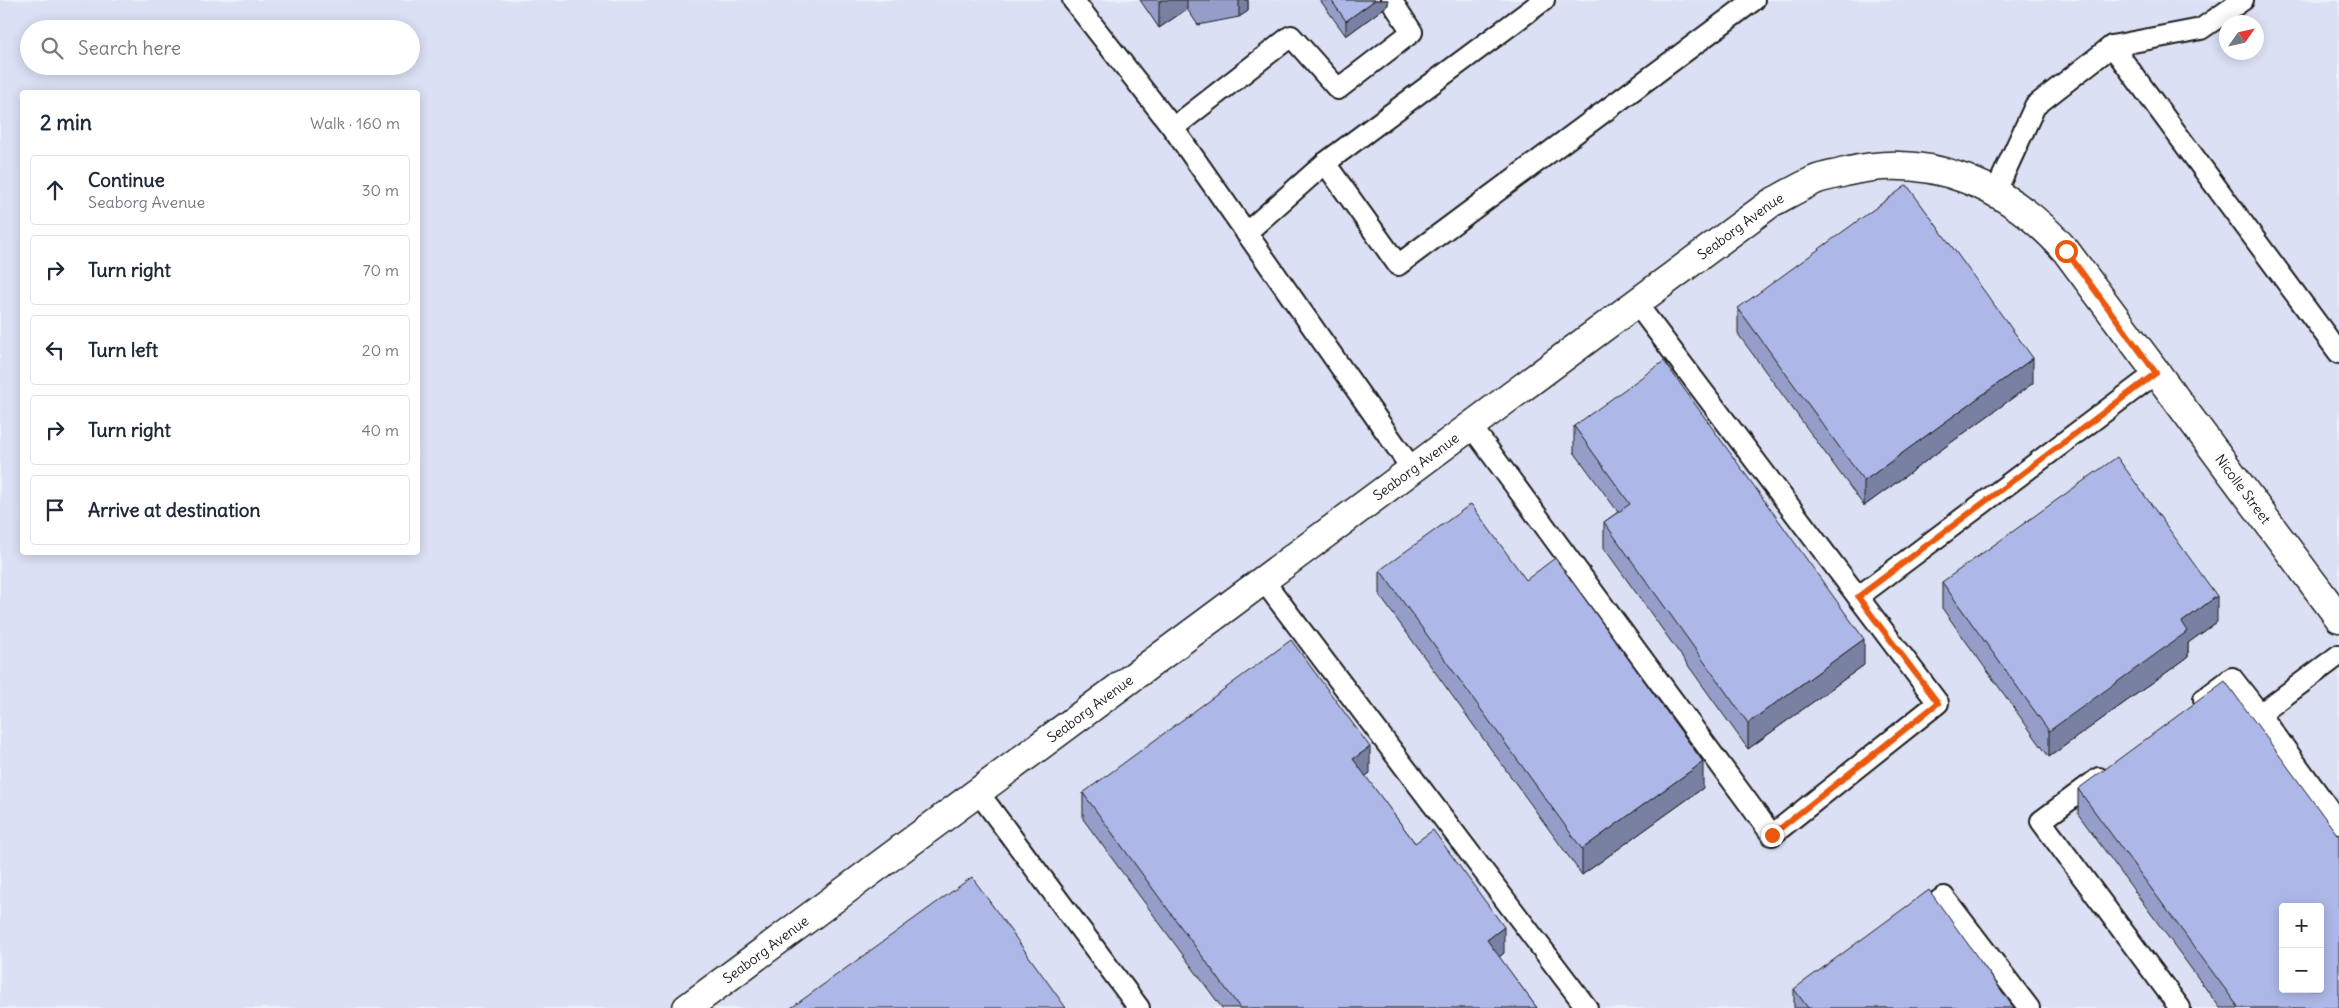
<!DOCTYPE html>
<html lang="en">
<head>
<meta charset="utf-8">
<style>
  body { margin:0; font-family:Delius,sans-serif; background:#f2f2f3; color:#1f2937 }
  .controls { position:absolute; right:15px; bottom:15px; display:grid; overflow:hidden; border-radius:5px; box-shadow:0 2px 12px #0003 }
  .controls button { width:45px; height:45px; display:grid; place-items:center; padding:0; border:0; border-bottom:1px solid #e0e1e3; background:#fff; color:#1f2937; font:25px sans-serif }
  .compass { position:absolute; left:2219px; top:15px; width:45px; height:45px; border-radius:50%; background:#fff; box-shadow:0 2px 12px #0003; rotate:56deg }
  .stop { position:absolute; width:15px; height:15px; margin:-11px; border:4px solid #ea580c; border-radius:50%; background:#fff }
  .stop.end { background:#ea580c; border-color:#fff; box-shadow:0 1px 5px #0008 }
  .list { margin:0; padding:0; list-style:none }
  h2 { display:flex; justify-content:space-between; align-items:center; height:65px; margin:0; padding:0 20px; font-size:21px }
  h2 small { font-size:16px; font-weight:400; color:#747a83 }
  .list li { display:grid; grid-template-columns:32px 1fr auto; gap:15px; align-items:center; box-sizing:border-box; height:70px; margin:0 10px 10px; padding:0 10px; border:1px solid #e0e1e3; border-radius:5px }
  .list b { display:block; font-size:19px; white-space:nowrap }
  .list p { margin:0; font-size:16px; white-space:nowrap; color:#747a83 }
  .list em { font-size:16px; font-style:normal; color:#747a83 }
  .icon { flex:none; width:28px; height:28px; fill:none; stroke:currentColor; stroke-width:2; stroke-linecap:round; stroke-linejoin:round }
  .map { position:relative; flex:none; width:2339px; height:1008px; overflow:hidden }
  .search { position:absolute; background:#fff; box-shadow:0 2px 12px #0003; left:20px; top:20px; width:400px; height:55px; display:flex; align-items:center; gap:12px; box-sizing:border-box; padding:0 18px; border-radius:28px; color:#747a83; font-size:19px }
  .panel { position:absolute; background:#fff; box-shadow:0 2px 12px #0003; left:20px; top:90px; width:400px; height:465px; border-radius:5px }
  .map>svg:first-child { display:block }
  .built { fill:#dbe0f5; fill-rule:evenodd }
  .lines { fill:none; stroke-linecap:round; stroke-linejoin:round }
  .lane-casing { stroke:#1c1c1c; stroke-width:24 }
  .street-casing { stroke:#1c1c1c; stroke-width:31 }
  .lane { stroke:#fff; stroke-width:20 }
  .street { stroke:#fff; stroke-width:28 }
  .wall { fill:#959ec8; stroke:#1c1c1c }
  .shaded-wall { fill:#7981a2; stroke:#1c1c1c }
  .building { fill:#adb8e8; stroke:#1c1c1c; fill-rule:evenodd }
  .route { stroke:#ea580c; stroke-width:6 }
  .labels { text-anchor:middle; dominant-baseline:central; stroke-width:4; stroke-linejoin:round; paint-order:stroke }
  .street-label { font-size:14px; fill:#1c1c1c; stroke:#fff }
</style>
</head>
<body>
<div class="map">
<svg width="2339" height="1008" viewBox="0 0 2339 1008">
  <rect width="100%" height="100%" fill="#eff1fa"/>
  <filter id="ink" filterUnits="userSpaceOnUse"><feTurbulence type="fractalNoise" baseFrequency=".02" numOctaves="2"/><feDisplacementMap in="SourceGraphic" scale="10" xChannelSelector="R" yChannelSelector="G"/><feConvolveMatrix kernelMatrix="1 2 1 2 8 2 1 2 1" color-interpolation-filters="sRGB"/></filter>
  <g filter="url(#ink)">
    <path class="built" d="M0,0h2339v1008h-2339zM2226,22h30v30h-30zM29,29h382v37h-382zM22,92h396v460h-396zM2283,907h37v82h-37z"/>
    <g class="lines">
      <g class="lane-casing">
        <g id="lane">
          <polyline points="1073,0 1173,128 1412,469"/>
          <polyline points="2112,46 2339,353"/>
          <polyline points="1173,128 1291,36 1338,89 1412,32 1391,0"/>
          <polyline points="1325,163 1398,265 1754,0"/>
          <polyline points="1996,191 2035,106 2112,46 2201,29 2243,0"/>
          <polyline points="1246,233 1325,163 1544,0"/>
          <polyline points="1471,426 1772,835 1938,703 1636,303"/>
          <polyline points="1263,580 1587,1008"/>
          <polyline points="1858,597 2156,373"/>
          <polyline points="2204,699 2232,678 2260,714 2339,655"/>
          <polyline points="2260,714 2339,823"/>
          <polyline points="2099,778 2041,821 2180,1008"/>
          <polyline points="978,792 1139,1008"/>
          <polyline points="1917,917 1944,897 2029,1008"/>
        </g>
      </g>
      <g class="street-casing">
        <g id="street">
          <path id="s1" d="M687,1008l1084,-805c15,-8 29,-16 44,-23 10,-4 20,-5 30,-8 86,-21 164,14 221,79l273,367"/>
        </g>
      </g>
      <use href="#lane" class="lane"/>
      <use href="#street" class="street"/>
    </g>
    <g class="wall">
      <polygon points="1140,0 1248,0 1248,11 1239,17 1198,25 1187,9 1159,28"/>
      <polygon points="1320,0 1388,0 1388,5 1346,36"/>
      <polygon points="1738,308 2033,383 1864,506 1738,334"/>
      <polygon points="1574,426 1864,665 1748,749 1604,548 1604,522 1618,512 1574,452"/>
      <polygon points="1380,570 1526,580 1703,788 1582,875 1380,596"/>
      <polygon points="1942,582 2217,622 2188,643 2188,657 2049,757 1942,608"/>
      <polygon points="1370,773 1365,776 1415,843 1504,953 1499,957 1537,1008 1222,1008 1083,819 1083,793"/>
      <polygon points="2078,789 2339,1008 2220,1008 2078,814"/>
      <polygon points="1794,989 2014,1008 1794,1008"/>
    </g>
    <g class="shaded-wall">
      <polygon points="1162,0 1187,0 1187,9 1159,28 1159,2"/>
      <polygon points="1239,0 1248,0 1248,11 1239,17"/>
      <polygon points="1375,0 1388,0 1388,5 1346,36 1346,21"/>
      <polygon points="2033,358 2033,383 1864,506 1864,481"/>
      <polygon points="2217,596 2217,622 2188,643 2188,657 2049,757 2049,731 2182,622"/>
      <polygon points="1864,639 1864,665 1748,749 1748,723"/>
      <polygon points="1370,747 1370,773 1353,785 1353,759"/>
      <polygon points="1703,762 1703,788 1582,875 1582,849"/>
      <polygon points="1504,927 1504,953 1487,966 1487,940"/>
    </g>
    <g class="building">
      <polygon points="1331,0 1375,0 1346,21"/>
      <polygon points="1907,185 2033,358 1864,481 1738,308"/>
      <polygon points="1664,361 1864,639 1748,723 1604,522 1630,504 1574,426"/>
      <polygon points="2117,457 2217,596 2182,622 2188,631 2049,731 1942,582"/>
      <polygon points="1471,504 1526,580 1555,558 1703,762 1582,849 1380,570"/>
      <polygon points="1291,640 1370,747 1353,759 1415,843 1433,830 1504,927 1487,940 1537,1008 1240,1008 1083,793"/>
      <path d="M2225,681l114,156v171h-100l-161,-219zM2283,907h37v82h-37z"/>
      <polygon points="972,877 1066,1008 791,1008"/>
      <polygon points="1929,890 2014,1008 1808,1008 1794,989"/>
    </g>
  </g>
  <g class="lines" filter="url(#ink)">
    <polyline class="route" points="1772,835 1938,703 1858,597 2156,373 2066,251"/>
  </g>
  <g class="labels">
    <g class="street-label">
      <text stroke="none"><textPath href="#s1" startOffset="1312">Seaborg Avenue</textPath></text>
      <text stroke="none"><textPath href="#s1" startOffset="908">Seaborg Avenue</textPath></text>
      <text stroke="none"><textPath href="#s1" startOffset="1975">Nicolle Street</textPath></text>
      <text stroke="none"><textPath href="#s1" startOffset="502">Seaborg Avenue</textPath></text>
      <text stroke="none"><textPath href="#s1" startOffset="98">Seaborg Avenue</textPath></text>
    </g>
  </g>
</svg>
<div class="controls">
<button>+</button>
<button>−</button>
</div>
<svg class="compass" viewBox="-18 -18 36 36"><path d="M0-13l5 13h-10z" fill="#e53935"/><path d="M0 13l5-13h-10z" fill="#747a83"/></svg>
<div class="stop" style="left:2066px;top:251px"></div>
<div class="stop end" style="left:1772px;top:835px"></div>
<div class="search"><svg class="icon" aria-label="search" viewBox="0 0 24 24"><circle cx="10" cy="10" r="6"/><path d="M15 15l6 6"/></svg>Search here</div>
<section class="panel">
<h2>2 min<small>Walk · 160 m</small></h2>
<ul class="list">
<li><svg class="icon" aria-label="ahead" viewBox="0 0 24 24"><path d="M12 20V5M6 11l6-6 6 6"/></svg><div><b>Continue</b><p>Seaborg Avenue</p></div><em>30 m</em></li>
<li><svg class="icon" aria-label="right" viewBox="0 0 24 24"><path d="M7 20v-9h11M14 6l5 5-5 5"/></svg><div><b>Turn right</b></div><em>70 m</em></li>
<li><svg class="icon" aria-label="left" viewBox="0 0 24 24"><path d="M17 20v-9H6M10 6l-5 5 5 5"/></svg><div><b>Turn left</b></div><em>20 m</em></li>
<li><svg class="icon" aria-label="right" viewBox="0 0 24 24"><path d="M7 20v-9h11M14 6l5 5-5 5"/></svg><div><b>Turn right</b></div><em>40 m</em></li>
<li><svg class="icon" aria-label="arrive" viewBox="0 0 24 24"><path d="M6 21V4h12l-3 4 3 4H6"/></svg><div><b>Arrive at destination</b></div></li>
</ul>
</section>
</div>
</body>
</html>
